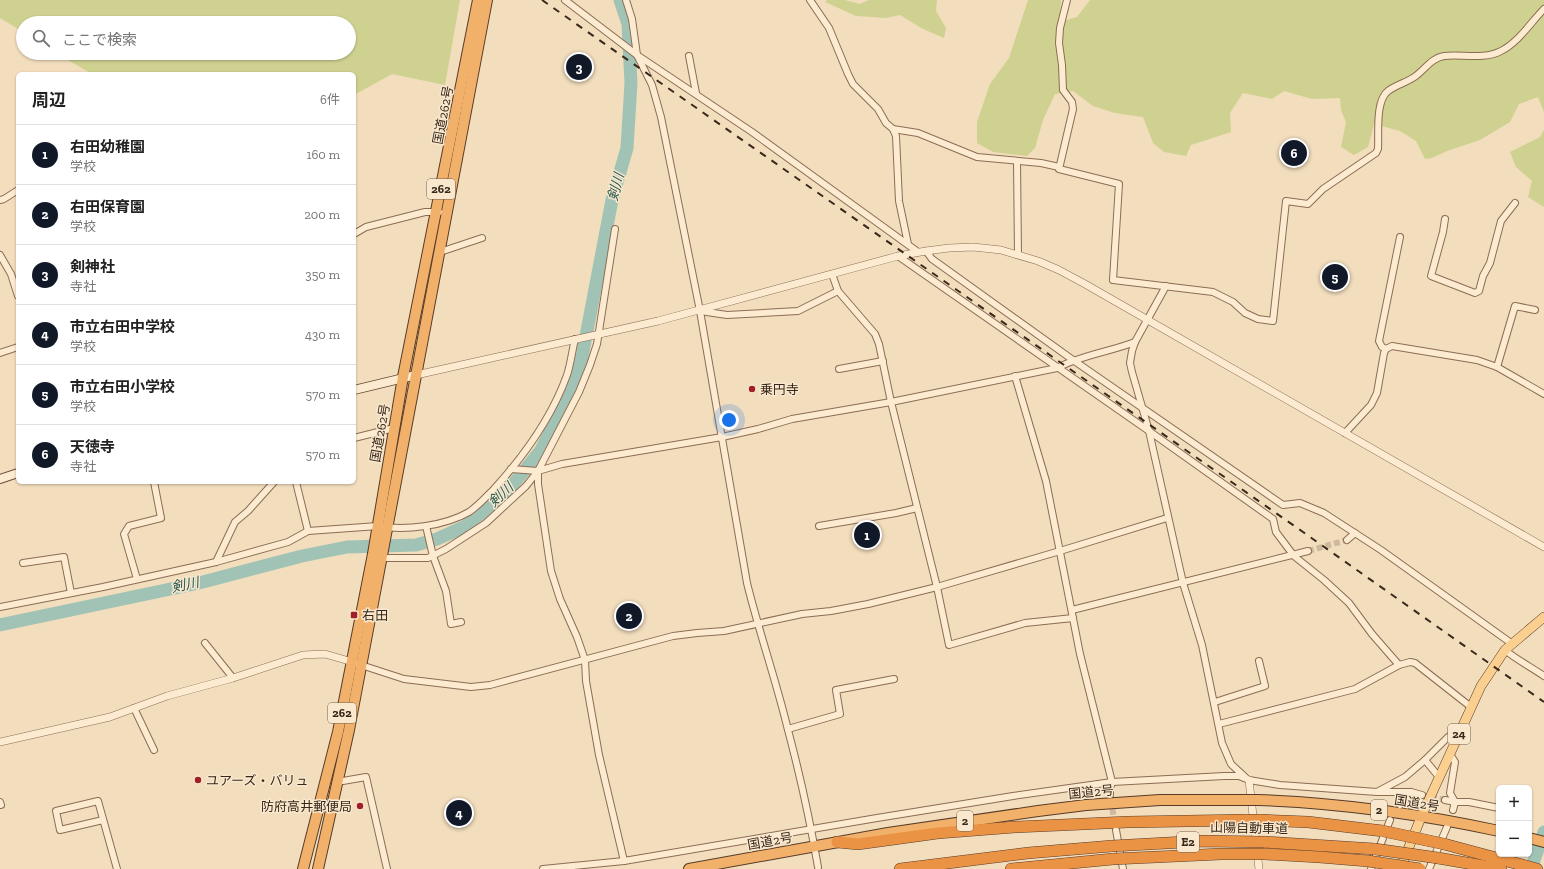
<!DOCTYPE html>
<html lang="ja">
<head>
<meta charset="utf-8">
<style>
  body { margin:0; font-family:"Zilla Slab","Noto Sans JP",serif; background:#f2f2f2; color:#222 }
  .controls { position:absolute; right:12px; bottom:12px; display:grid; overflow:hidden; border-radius:6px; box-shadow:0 1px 3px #0004 }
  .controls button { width:36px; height:36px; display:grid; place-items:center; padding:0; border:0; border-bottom:1px solid #e0e0e0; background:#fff; color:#222; font:20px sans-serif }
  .you { position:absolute; left:729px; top:420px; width:14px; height:14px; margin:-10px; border:3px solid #fff; border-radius:50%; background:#1a73e8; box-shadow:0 0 0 6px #1a73e833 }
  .badge { display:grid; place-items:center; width:26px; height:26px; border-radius:50%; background:#111827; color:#fff; font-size:13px; font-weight:700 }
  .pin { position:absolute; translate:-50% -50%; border:2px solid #fff; box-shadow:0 1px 4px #0006 }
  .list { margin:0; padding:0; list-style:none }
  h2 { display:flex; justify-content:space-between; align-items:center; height:52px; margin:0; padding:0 16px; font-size:17px }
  h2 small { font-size:13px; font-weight:400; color:#767676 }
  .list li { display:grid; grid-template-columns:26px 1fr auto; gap:12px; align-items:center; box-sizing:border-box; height:60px; padding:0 16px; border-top:1px solid #e0e0e0 }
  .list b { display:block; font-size:15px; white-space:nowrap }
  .list p { margin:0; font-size:13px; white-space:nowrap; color:#767676 }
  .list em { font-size:13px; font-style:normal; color:#767676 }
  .icon { flex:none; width:22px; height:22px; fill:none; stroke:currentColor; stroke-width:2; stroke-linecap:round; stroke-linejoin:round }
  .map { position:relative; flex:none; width:1544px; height:869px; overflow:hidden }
  .search { position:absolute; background:#fff; box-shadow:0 1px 3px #0004; left:16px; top:16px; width:340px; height:44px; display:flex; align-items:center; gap:10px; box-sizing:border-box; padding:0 14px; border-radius:22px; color:#767676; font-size:15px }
  .panel { position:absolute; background:#fff; box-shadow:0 1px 3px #0004; left:16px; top:72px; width:340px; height:412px; border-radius:6px }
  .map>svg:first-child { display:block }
  .green { fill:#cfd190 }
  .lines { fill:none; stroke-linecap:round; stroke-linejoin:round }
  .river { stroke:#a1c3b6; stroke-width:13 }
  .minor-tunnel { stroke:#cdb99d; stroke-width:6; stroke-dasharray:6 3; stroke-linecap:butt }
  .minor-casing { stroke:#8b6d54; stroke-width:8 }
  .tertiary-casing { stroke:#8b6d54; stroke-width:8 }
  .secondary-casing { stroke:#6d4e38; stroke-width:10 }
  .primary-casing { stroke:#583b29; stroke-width:10 }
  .trunk-casing { stroke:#583b29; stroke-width:12 }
  .motorway-casing { stroke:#583b29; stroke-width:12 }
  .minor { stroke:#fcebd1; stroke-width:6 }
  .tertiary { stroke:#fcebd1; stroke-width:7 }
  .secondary { stroke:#fcebd1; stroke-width:8 }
  .primary { stroke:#facf90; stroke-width:9 }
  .trunk { stroke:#f2b16a; stroke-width:10 }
  .motorway { stroke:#eb9344; stroke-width:11 }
  .rail { stroke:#39271b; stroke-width:2; stroke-dasharray:7 7; stroke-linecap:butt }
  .trunk-bridge-casing { stroke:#583b29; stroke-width:12; stroke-linecap:butt }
  .motorway-bridge-casing { stroke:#583b29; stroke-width:12; stroke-linecap:butt }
  .trunk-bridge { stroke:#f2b16a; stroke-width:10 }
  .motorway-bridge { stroke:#eb9344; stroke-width:11 }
  .poi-dot { fill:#a01f2b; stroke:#f9e8cd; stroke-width:1.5 }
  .labels { text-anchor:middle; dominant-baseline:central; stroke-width:3; stroke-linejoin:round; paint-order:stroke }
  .shield { fill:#f9e8cd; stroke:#736150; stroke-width:1 }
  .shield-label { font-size:12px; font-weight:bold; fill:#39271b }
  .street-label { font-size:13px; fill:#39271b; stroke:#f9e8cd }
  .poi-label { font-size:13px; fill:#39271b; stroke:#f9e8cd; text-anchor:start }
  .water-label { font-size:14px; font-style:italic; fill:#285b53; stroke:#f9e8cd }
</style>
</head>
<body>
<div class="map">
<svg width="1544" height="869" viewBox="0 0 1544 869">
  <rect width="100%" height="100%" fill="#f2ddbd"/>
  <g class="green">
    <polygon points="0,0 460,0 445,85 392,74 354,95 354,74 92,74 56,53 349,53 349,23 23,23 23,32 0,18"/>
    <polygon points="827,0 845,0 860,4 869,0 937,0 936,11 946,28 944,38 923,29 900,15 886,18 856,16 825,2"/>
    <polygon points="1028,0 1061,0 1060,22 1077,17 1090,0 1544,0 1544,112 1538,97 1519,104 1510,122 1480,140 1447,151 1432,158 1425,159 1416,141 1400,131 1374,124 1368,147 1354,155 1341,147 1346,122 1341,110 1340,98 1312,99 1284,91 1272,99 1243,93 1230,113 1231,132 1191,145 1186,156 1164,152 1153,143 1143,117 1115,113 1093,106 1073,91 1055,94 1043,120 1035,148 1027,156 993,152 977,143 977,122 990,84 1009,58"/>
    <polygon points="1544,130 1544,207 1528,197 1532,181 1516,167 1510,152 1540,137"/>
  </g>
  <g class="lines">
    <g class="river">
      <polyline points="0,625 199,583 302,556 347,547 416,545 437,539 466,526 510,488 541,450 575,383 582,357 612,200 627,148 631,83 628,24 620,0"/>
      <polyline points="1531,869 1544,832"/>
    </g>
    <g class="minor-tunnel">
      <polyline points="1308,551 1347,540"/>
      <polyline points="1422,795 1445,800"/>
      <polyline points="1111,800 1115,825"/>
    </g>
    <g class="minor-casing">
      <g id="minor">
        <polyline points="565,0 637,55 752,132 918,252"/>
        <path d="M626,0l6,19 5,36 15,30 9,32 39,194 47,272c12,49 29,97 41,147 12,45 22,91 30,137"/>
        <polyline points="810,0 829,28 848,74 853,84 878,109 886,123 893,129 918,133 977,157 1041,163 1059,167"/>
        <path d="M1067,0l-7,28 -1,15 3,22 1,25 9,12 1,7 -14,60 60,15 -6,96 100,12 20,10 12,11 13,6 15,2 13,-120 22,3 15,-15 53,-36 2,-4c1,-15 -3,-48 10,-58 9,-7 21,-9 29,-16 9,-7 15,-17 27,-19 18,-2 40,4 57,-5 17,-8 30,-29 43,-42"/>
        <polyline points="689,56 696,93"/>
        <polyline points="893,129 896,136 899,201 908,244"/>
        <polyline points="1017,161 1018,255"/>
        <polyline points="0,200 4,199 18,190"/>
        <polyline points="1445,219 1443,232 1431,276 1475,293 1479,291 1483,276 1490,263 1501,221 1515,203"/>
        <polyline points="354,234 366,227 425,212 439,212"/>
        <polyline points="926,251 932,259 1073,360 1283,505 1300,503 1324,513 1381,550 1511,643"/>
        <polyline points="440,252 482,238"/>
        <polyline points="0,255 11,274 18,296"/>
        <polyline points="898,256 1149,431 1273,519 1276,532 1294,556 1324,580 1349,603 1372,634 1399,665"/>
        <polyline points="832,274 838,291 875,334 879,344 891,402 937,587 949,645 1025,623 1073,618"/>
        <polyline points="1166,286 1135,342 1132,351 1130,363 1132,372 1149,431 1183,583 1202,645 1222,743 1231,764 1246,778"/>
        <polyline points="700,311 727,315 798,311 838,291"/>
        <polyline points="1386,349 1382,347 1379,341 1400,237"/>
        <polyline points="0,353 18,347"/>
        <polyline points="1497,367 1515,306 1535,310"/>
        <polyline points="839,369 883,361"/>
        <polyline points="1015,376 1046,481 1080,654 1112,782 1110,788 1110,795"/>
        <polyline points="1345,433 1371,405 1377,393 1384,353 1386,349 1392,346 1477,360 1497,367 1544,394"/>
        <polyline points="354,438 394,428"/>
        <path d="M511,469l27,2 24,-7 160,-27 36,-8 34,-10 99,-17 166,-34c25,-13 52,-16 78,-26"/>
        <polyline points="538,471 538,484 551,571 560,599 577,637 585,660 586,681 599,755 624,861"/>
        <polyline points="296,482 308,531"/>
        <polyline points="426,526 433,556 446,591 451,624 461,622"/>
        <polyline points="819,526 896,513 917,508"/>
        <polyline points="1347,540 1355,533"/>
        <polyline points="381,558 428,558 446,549 486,523 526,486 538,471 579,392 590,365 597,344 615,229"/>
        <polyline points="216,562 235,522 248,511 274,482"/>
        <polyline points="23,563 64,557 71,593"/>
        <polyline points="137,579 124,534 129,526 161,518 154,482"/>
        <path d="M0,607l103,-20 113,-25 72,-20 20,-11 70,-5c27,5 67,0 91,-14 9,-6 17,-15 25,-23 30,-33 58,-72 73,-114 4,-12 5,-24 8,-36"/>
        <polyline points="1072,610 1308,551"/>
        <polyline points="205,643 233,678"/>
        <path d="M1505,650c12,10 26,17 39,26"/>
        <polyline points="361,665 404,679 471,687 490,685 673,636 697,633 724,631 802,614 831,611 868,604 937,587 1060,551 1167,518"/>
        <polyline points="1215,702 1265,686 1259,661"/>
        <polyline points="134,708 154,750"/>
        <polyline points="1219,724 1355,689 1399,665 1410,662 1415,663 1471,707"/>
        <polyline points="788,729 840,714 836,690 894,679"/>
        <polyline points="1450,754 1455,762 1450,793 1455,802 1453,810"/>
        <polyline points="1425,760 1439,777"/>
        <polyline points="337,782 366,777 387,869"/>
        <polyline points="1379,792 1411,792 1422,795"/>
        <polyline points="1445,800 1455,802 1469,802 1499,808"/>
        <polyline points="0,802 1,805"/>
        <polyline points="1400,805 1411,792"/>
        <polyline points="103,820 60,830 56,811 98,801 117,869"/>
        <polyline points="1116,830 1123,869"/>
        <polyline points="543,869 624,861 877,818 1013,796 1112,782 1224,776 1239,776 1249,780 1280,785 1377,792 1405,777 1425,760 1448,737 1460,732"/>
        <polyline points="1371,869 1390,820"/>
        <polyline points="1429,869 1447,827"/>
      </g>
    </g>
    <g class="tertiary-casing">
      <g id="tertiary">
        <polyline points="416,375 658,321 898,256 926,251 949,248 973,247 1001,250 1038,261 1059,270 1085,284 1544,547"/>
        <polyline points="0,742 110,717 167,696 233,678 303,655 325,654 356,663"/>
        <polyline points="1249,780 1259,869"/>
      </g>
    </g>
    <g class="secondary-casing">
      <g id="secondary">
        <polyline points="354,390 416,375"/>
        <polyline points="0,479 18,473"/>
      </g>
    </g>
    <g class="primary-casing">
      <polyline id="primary" points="1400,869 1422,815 1481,686 1505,650 1544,617"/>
    </g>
    <g class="trunk-casing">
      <g id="trunk">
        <path d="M1258,800c81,3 162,14 241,31"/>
        <polyline points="1529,838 1544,842"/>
        <polyline points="303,869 338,732 373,554 403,377 478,0"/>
        <polyline points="318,869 349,730 487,0"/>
        <polyline points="689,869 888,833 1038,811 1086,805 1160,800 1244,800"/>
      </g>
    </g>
    <g class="motorway-casing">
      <g id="motorway">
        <polyline points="1260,820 1308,822 1383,831"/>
        <polyline points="837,842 858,844 938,833 1015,827 1128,822 1247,820"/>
        <polyline points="1264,842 1375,849"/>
        <polyline points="1444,844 1537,869"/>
        <polyline points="1265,854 1319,857 1368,861"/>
        <polyline points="1438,858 1501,869"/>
        <polyline points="900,869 1028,853 1112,846"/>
        <polyline points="1011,869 1113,859"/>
      </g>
    </g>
    <use href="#minor" class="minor"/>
    <use href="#tertiary" class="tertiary"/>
    <use href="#secondary" class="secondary"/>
    <use href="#primary" class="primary"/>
    <use href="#trunk" class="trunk"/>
    <use href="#motorway" class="motorway"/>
    <polyline class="rail" points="542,0 1303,532 1544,702"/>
    <g class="trunk-bridge-casing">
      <polyline id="trunk-bridge" points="1244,800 1258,800"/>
    </g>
    <g class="motorway-bridge-casing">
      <g id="motorway-bridge">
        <polyline points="1247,820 1260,820"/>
        <polyline points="1383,831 1444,844"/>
        <polyline points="1112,846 1203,841 1264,842"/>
        <polyline points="1375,849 1438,858"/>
        <polyline points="1113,859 1221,854 1265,854"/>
        <polyline points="1368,861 1420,869"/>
      </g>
    </g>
    <use href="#trunk-bridge" class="trunk-bridge"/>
    <use href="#motorway-bridge" class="motorway-bridge"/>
  </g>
  <g class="poi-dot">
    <circle cx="752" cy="389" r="4"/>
    <rect x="350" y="611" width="8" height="8" rx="2"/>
    <circle cx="198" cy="780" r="4"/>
    <circle cx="360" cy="806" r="4"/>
  </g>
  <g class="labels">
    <g class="shield">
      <rect x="427" y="179" width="28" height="20" rx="3"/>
      <rect x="328" y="703" width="28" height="20" rx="3"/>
      <rect x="1448" y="724" width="22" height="20" rx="3"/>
      <rect x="1371" y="800" width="16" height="20" rx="3"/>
      <rect x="957" y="811" width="16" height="20" rx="3"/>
      <rect x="1177" y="832" width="22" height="20" rx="3"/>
    </g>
    <g class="shield-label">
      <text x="441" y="189">262</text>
      <text x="342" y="713">262</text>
      <text x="1459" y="734">24</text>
      <text x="1379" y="810">2</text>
      <text x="965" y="821">2</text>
      <text x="1188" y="842">E2</text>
    </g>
    <g class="street-label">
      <text transform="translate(443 115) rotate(-79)">国道262号</text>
      <text transform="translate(380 433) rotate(-80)">国道262号</text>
      <text transform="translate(1091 792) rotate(-5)">国道2号</text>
      <text transform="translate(1417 803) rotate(9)">国道2号</text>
      <text transform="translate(1249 828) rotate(1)">山陽自動車道</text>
      <text transform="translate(770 841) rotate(-10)">国道2号</text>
    </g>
    <g class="poi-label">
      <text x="760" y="389">乗円寺</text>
      <text x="362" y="615">右田</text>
      <text x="206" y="780">ユアーズ・バリュ</text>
      <text x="352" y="806" text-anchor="end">防府高井郵便局</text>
    </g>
    <g class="water-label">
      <text transform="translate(616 187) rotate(-75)">剣川</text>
      <text transform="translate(501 495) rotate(-43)">剣川</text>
      <text transform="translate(185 585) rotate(-12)">剣川</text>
    </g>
  </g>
</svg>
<div class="controls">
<button>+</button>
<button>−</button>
</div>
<div class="you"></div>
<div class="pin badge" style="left:867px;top:535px">1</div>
<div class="pin badge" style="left:629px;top:616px">2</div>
<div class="pin badge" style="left:579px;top:67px">3</div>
<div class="pin badge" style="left:459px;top:813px">4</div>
<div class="pin badge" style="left:1335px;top:277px">5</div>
<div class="pin badge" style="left:1294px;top:153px">6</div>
<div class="search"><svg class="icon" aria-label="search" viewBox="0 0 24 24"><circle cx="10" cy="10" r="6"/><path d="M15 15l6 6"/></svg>ここで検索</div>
<section class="panel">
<h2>周辺<small>6件</small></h2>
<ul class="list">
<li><span class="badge">1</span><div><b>右田幼稚園</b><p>学校</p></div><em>160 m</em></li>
<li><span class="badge">2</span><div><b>右田保育園</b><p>学校</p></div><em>200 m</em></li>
<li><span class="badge">3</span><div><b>剣神社</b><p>寺社</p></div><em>350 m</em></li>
<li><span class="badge">4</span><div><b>市立右田中学校</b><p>学校</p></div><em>430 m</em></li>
<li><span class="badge">5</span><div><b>市立右田小学校</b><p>学校</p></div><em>570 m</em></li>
<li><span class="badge">6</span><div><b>天徳寺</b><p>寺社</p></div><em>570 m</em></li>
</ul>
</section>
</div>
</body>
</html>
